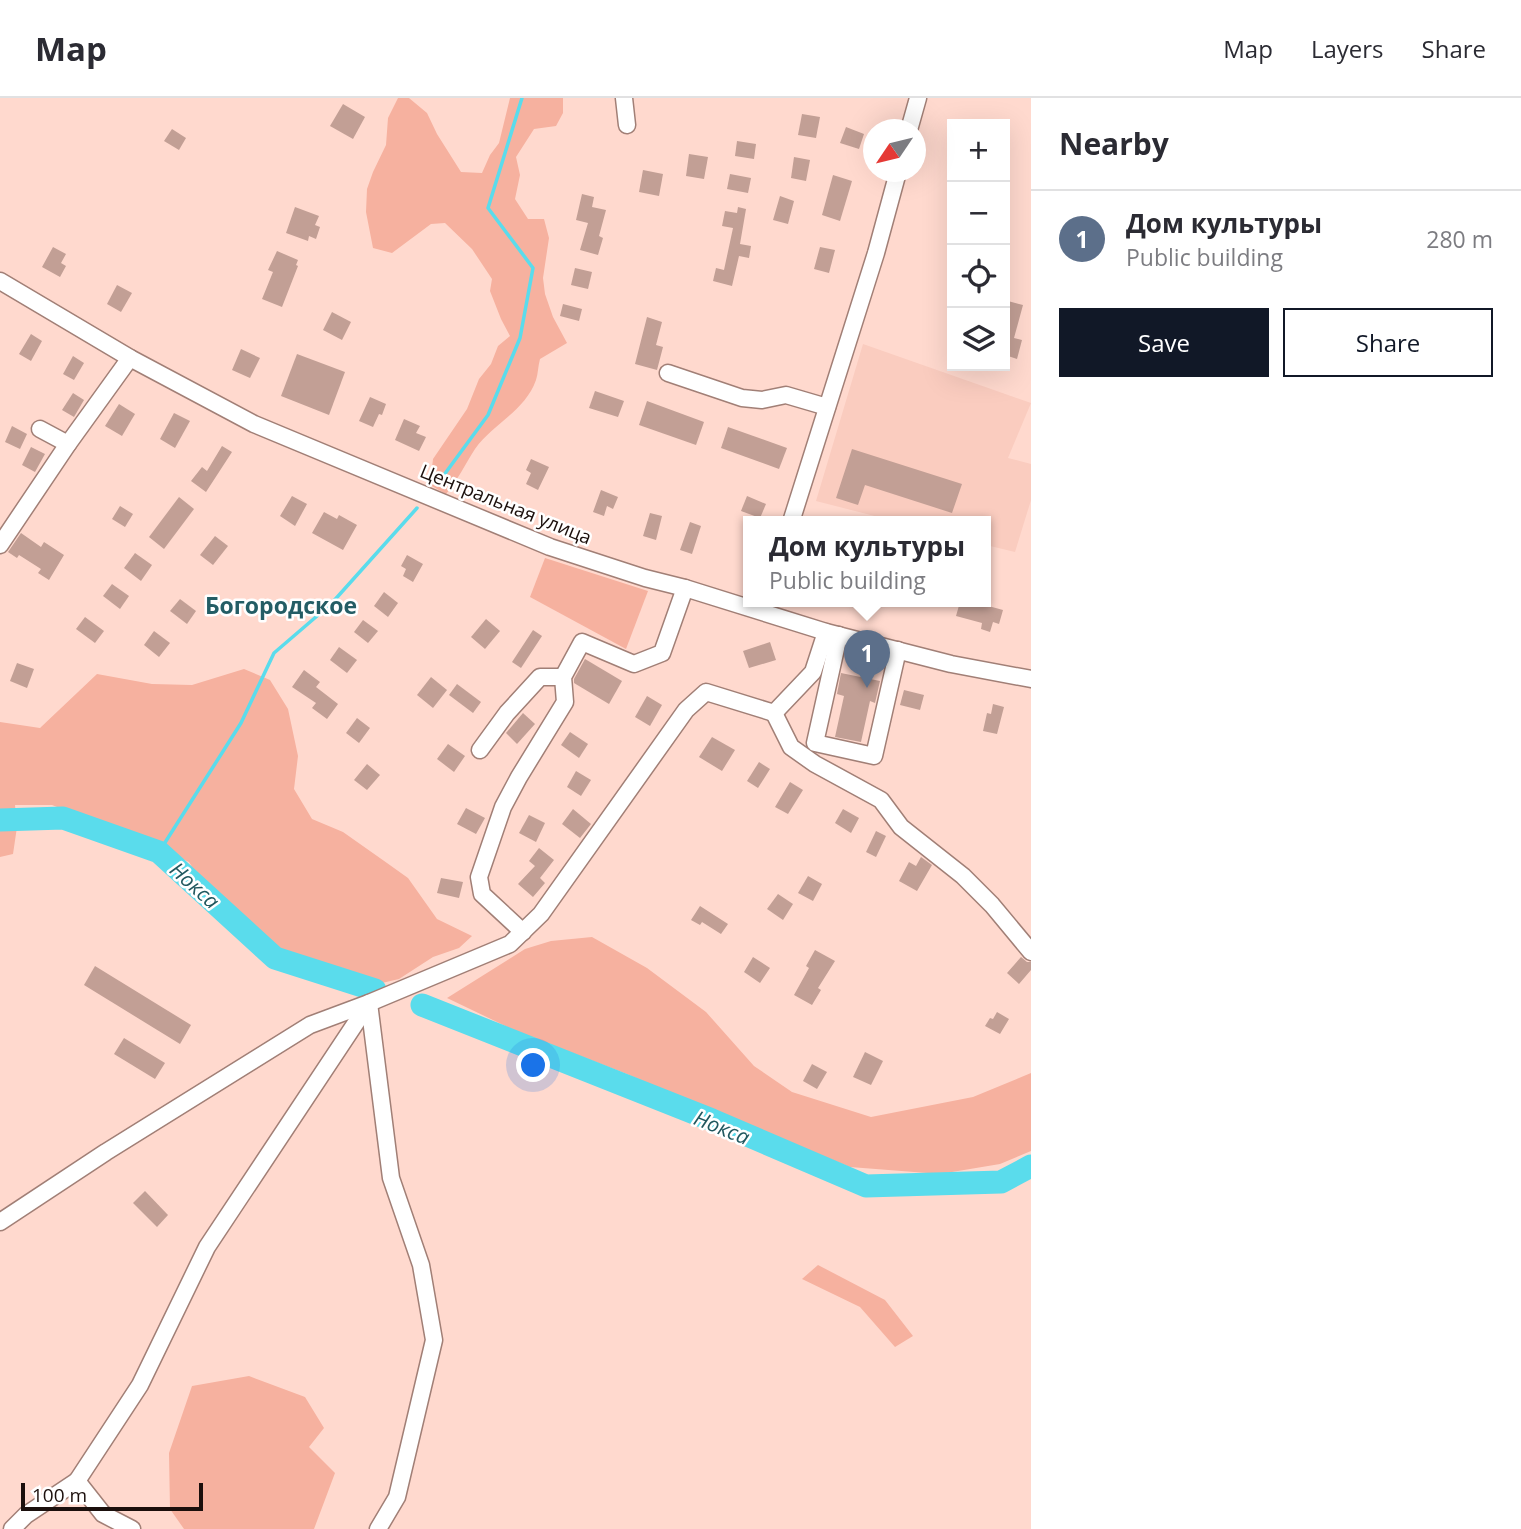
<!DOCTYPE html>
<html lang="en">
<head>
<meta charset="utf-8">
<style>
  body { margin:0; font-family:"Open Sans",sans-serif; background:#f2f2f3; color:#2b2b33 }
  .controls { position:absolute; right:21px; top:21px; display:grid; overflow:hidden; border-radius:0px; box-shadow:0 7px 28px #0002 }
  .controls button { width:63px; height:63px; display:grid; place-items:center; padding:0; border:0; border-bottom:2px solid #e1e1e2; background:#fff; color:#2b2b33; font:35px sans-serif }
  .compass { position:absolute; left:863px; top:21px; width:63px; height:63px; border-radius:50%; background:#fff; box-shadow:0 7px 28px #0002; rotate:235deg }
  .scale { position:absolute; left:21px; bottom:18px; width:182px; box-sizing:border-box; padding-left:7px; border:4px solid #1b0f0c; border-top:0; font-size:19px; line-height:24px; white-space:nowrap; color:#1b0f0c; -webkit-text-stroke:5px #fff; paint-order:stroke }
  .you { position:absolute; left:534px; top:968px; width:24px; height:24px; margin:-18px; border:5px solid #fff; border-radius:50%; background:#1a73e8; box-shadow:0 0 0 10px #1a73e833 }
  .badge { display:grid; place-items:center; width:46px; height:46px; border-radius:50%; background:#111827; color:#fff; font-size:23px; font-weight:700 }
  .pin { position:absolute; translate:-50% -58px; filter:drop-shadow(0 2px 4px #0008) }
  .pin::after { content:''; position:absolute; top:37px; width:24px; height:21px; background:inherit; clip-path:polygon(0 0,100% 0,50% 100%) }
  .popup { position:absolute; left:743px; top:418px; width:248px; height:91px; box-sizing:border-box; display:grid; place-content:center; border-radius:0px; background:#fff; filter:drop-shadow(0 2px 5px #0005); font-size:23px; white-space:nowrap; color:#7c7c81 }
  .popup b { font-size:26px; color:#2b2b33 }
  .popup::after { content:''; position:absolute; left:50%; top:100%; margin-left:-14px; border:14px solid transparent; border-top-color:#fff }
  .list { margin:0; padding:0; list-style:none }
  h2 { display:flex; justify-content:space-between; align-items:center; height:91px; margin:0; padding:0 28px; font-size:30px }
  h2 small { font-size:23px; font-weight:400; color:#7c7c81 }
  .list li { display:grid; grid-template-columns:46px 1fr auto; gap:21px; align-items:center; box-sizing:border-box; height:98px; padding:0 28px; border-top:2px solid #e1e1e2 }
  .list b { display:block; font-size:26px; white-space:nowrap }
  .list p { margin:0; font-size:23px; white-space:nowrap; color:#7c7c81 }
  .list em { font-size:23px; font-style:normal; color:#7c7c81 }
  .actions { display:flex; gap:14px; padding:21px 28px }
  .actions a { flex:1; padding:16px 0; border:2px solid #111827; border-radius:0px; text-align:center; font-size:24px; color:#111827 }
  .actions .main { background:#111827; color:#fff }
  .icon { flex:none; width:38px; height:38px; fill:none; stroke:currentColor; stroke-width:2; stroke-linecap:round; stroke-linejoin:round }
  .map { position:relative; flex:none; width:1031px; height:1431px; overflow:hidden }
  header { display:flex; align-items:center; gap:42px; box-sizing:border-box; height:98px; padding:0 35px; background:#fff; border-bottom:2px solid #e1e1e2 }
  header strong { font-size:33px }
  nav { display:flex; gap:38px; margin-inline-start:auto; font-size:24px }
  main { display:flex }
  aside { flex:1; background:#fff }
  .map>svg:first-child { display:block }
  .built { fill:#faccbf }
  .green { fill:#f6b19f }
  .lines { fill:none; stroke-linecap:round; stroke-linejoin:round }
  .stream { stroke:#5adcec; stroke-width:3.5 }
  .river { stroke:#5adcec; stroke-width:23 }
  .building { fill:#c29f95 }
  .minor-casing { stroke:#a17f76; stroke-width:19 }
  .minor { stroke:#fff; stroke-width:16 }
  .labels { text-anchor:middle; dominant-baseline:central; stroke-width:5; stroke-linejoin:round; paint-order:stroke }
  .street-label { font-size:19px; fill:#1b0f0c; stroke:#fff }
  .water-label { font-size:21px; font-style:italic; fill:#21585f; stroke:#fff }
  .quarter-label { font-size:23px; font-weight:bold; fill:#245d65; stroke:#fff }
</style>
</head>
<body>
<header>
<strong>Map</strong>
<nav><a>Map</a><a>Layers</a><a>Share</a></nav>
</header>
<main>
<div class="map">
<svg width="1031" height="1431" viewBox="0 0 1031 1431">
  <rect width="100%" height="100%" fill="#ffd9ce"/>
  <polygon class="built" points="863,246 1031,305 1008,360 1031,366 1031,402 1015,454 986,447 986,424 898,424 816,403"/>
  <g class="green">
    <path d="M398,0h11l18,15 10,21 24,38 21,1 8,-18 9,-12 11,-45h53v15l-7,13 -22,3 -18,28 4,18 -5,24 13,20h16l5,19 -6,40 2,16 8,23 14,26 -27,16c-2,7 -2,15 -4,21 -11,31 -43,44 -61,69 -10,15 -17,31 -29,45l-16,-9 3,-26 34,-50 12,-30 12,-15 7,-18 12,-10 -9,-17 -11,-28 2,-12 -20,-30 -27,-26 -14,1 -39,29 -19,-5 -7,-36 1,-23 6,-17 13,-27 2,-27z"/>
    <polygon points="545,460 648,493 626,551 530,499"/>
    <polygon points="244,571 270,582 288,611 298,658 294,691 312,721 343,734 387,765 408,780 437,821 472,838 459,850 433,859 399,881 382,885 361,876 284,853 250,827 201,783 189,764 151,746 52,707 15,707 17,729 13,756 0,759 0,624 40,630 97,576 152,586 192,587"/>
    <polygon points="592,839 647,870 706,914 754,968 792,994 871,1019 973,999 1031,975 1031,1053 1000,1066 940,1076 850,1069 707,1011 627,976 518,934 447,900 525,851 551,843"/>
    <polygon points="818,1167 885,1202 913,1238 895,1249 860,1209 802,1181"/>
    <polygon points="249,1278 305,1299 324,1330 309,1349 335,1375 314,1431 184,1431 170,1411 169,1355 192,1288"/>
  </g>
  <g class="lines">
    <g class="stream">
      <polyline points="441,381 488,317 520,240 533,170 488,110 522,0"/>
      <polyline points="159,754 241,625 274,555 331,506 417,410"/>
    </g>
    <g class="river">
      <polyline points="0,722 63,720 159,754 275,860 375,892"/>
      <polyline points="422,907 712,1022 866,1088 1001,1084 1031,1068"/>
    </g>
  </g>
  <g class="building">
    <polygon points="343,6 365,19 353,41 330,28"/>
    <polygon points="802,16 820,19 816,40 798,37"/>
    <polygon points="846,29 864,36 859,51 840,45"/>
    <polygon points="172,31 186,40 179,52 164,43"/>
    <polygon points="737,43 756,46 754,61 735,58"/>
    <polygon points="689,56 708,59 704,81 686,78"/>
    <polygon points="794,59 810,62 806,83 791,80"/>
    <polygon points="643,72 663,76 659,98 639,94"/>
    <polygon points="730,76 751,80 748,95 727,91"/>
    <polygon points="833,77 852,83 840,123 822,117"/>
    <polygon points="582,96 594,99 592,109 606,112 599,138 603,140 598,157 580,152 588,125 576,122"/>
    <polygon points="780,98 794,103 788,126 773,122"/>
    <polygon points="295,109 319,118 315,127 320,129 316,141 309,138 308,143 286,135"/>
    <polygon points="738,109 746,111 740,146 751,148 749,160 739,158 732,188 713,183 716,170 724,172 733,130 722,128 725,113 737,115"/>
    <polygon points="53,149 66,156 61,165 66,168 60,179 42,169"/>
    <polygon points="820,149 835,152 829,175 814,171"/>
    <polygon points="277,153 298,162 296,167 298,168 282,209 262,201 273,174 268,172"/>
    <polygon points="575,170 592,174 588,191 571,187"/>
    <polygon points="117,187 132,195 121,214 107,206"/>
    <polygon points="1008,203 1023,207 1014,240 1022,242 1017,261 1008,258 1007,261 1005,260 1005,214"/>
    <polygon points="563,206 582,211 579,223 560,218"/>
    <polygon points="332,214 351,224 342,242 323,232"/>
    <polygon points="647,219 662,224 656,247 663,249 657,272 635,266"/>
    <polygon points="31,236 42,243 31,263 19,256"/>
    <polygon points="241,251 260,260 250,280 232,272"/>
    <polygon points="297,256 345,274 329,317 281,298"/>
    <polygon points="73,258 84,265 74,282 63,276"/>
    <polygon points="595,293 624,303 618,319 589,310"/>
    <polygon points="73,295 84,302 74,319 62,312"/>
    <polygon points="370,299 386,306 382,317 379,316 373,329 359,323"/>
    <polygon points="647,303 704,324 696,347 639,327"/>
    <polygon points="119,306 135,316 122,338 105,328"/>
    <polygon points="174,315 190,323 175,350 160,341"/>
    <polygon points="404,321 420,328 416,335 426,339 419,353 395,342"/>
    <polygon points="12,328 27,336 20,351 5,344"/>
    <polygon points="728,329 787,350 779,371 721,350"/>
    <polygon points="222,348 232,354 206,394 191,383 202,369 207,373"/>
    <polygon points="31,349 45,356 35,374 22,367"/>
    <polygon points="852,351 962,386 952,415 865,387 858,407 836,400"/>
    <polygon points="531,361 549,369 538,392 526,386 531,375 526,372"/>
    <polygon points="601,392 618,399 613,411 607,408 604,418 593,414"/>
    <polygon points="292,398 307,406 295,428 280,418"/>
    <polygon points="747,398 766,406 760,420 741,413"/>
    <polygon points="179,399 194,411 164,451 149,439"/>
    <polygon points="120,408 133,416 125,429 112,421"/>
    <polygon points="324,414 337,421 339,417 357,427 343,452 312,435"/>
    <polygon points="650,415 662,418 656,442 643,438"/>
    <polygon points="690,424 701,428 692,456 680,452"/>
    <polygon points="21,435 41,449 44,444 64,457 49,482 38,475 41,471 19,457 17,460 8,454"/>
    <polygon points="215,438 228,448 213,467 200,457"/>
    <polygon points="135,455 152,467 141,483 124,470"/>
    <polygon points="407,457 423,466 413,484 403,478 406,471 401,468"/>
    <polygon points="112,486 129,498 120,511 103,498"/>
    <polygon points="384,494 398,505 388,519 374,508"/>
    <polygon points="180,501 196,513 187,526 170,513"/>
    <polygon points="960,504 974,504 1003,512 999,526 993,524 990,534 981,531 982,525 956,518"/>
    <polygon points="85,519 104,533 95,545 76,531"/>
    <polygon points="486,521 500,533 485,551 471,539"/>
    <polygon points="363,522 378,533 368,545 354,534"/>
    <polygon points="533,532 542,538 521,570 512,564"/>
    <polygon points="154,533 170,545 159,559 144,547"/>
    <polygon points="770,544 776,562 749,570 743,553"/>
    <polygon points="339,549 357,562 347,575 330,562"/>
    <polygon points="585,561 622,583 609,606 574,585 574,581"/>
    <polygon points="17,565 34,571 27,590 10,583"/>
    <polygon points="304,572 320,584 316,589 338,606 327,621 312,610 316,605 292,589"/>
    <polygon points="841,575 880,583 875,605 870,603 861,644 835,639 844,598 837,596"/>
    <polygon points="431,579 447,592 433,610 417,597"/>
    <polygon points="457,586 481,604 473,615 449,597"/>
    <polygon points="904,592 924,597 920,612 900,607"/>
    <polygon points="647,598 662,607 650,628 635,619"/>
    <polygon points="993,606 1004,609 997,636 983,633 987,615 991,616"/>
    <polygon points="523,615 535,626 517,646 506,635"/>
    <polygon points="357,620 370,630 359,645 346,635"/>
    <polygon points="570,634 588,646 579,660 561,647"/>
    <polygon points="712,639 735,652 722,673 699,659"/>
    <polygon points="448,646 465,658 454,674 437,661"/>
    <polygon points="759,664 770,671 758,690 747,683"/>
    <polygon points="367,666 380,677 367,692 354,682"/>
    <polygon points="576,673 591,682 581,698 567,689"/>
    <polygon points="790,684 803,692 788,716 775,709"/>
    <polygon points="466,710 485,720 476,736 457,726"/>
    <polygon points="573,711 591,726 580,740 562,726"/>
    <polygon points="843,711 859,720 851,735 835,725"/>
    <polygon points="529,717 545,725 536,744 519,735"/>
    <polygon points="876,733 886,738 876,759 866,754"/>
    <polygon points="539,750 554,762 540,780 545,785 533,799 518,786 535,768 529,763"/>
    <polygon points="921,759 932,767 917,793 899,783 909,764 916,768"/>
    <polygon points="808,778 822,786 813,803 798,795"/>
    <polygon points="441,780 463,784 459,800 437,795"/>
    <polygon points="778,796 793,806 783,822 767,811"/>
    <polygon points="700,808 728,826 721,836 702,824 700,827 691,822"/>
    <polygon points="815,852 835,863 818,890 821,892 812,907 794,897 809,870 806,868"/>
    <polygon points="753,859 770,870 760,885 744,874"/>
    <polygon points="1021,859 1027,864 1031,864 1031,872 1019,886 1007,875"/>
    <polygon points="95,868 191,927 180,946 84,887"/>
    <polygon points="997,914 1009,921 1000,936 985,928 990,920 993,921"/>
    <polygon points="124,940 165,965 155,981 114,956"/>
    <polygon points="865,954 883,963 871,987 853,979"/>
    <polygon points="812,966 827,974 817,991 803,983"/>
    <polygon points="145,1093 168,1117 157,1129 133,1105"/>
  </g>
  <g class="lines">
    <g class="minor-casing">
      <g id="minor">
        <polyline points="624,0 627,27"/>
        <polyline points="909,32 918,0"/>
        <polyline points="0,183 130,260 254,326 550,449 645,480 685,490 826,534 951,566 1031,581"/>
        <polyline points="668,275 742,300 762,302 786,297 827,309"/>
        <polyline points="40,331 68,346"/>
        <polyline points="791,424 876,155 898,74"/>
        <polyline points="0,447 68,346 130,260"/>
        <polyline points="839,537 815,645 874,658 898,552"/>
        <polyline points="774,615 791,649 815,666 881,702 901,729 963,778 992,807 1031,854"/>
        <polyline points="480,652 507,615 540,579 563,579"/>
        <polyline points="523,834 482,796 479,779 503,709 519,679 565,604 563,579 582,544 634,566 662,555 685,490"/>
        <polyline points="0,1124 106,1054 310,927 369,905 391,1080 421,1167 434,1242 397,1399 378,1431"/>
        <polyline points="12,1431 26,1417 77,1383"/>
        <polyline points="132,1431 103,1416 77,1383 140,1287 207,1149 369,905 510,846 541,816 686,612 706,594 774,615 813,574 826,534"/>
      </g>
    </g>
    <use href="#minor" class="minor"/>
  </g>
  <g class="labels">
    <g class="street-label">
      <text transform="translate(506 406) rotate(22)">Центральная улица</text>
    </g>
    <g class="water-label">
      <text transform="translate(195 787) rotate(42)">Нокса</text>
      <text transform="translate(722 1029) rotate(22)">Нокса</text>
    </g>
    <g class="quarter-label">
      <text x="281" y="507">Богородское</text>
    </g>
  </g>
</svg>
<div class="controls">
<button>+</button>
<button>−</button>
<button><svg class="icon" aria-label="locate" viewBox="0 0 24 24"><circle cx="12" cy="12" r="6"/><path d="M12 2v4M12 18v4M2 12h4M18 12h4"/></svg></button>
<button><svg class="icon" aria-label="layers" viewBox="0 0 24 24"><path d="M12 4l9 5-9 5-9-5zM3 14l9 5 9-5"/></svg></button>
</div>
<svg class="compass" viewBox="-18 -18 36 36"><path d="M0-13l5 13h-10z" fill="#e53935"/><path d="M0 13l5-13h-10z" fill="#7c7c81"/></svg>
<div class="scale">100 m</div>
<div class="you"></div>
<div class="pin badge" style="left:867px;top:590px;background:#5c6f8a">1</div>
<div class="popup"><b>Дом культуры</b>Public building</div>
</div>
<aside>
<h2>Nearby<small></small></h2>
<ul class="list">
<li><span class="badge" style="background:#5c6f8a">1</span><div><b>Дом культуры</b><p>Public building</p></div><em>280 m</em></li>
</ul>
<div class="actions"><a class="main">Save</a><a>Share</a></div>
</aside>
</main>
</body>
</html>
